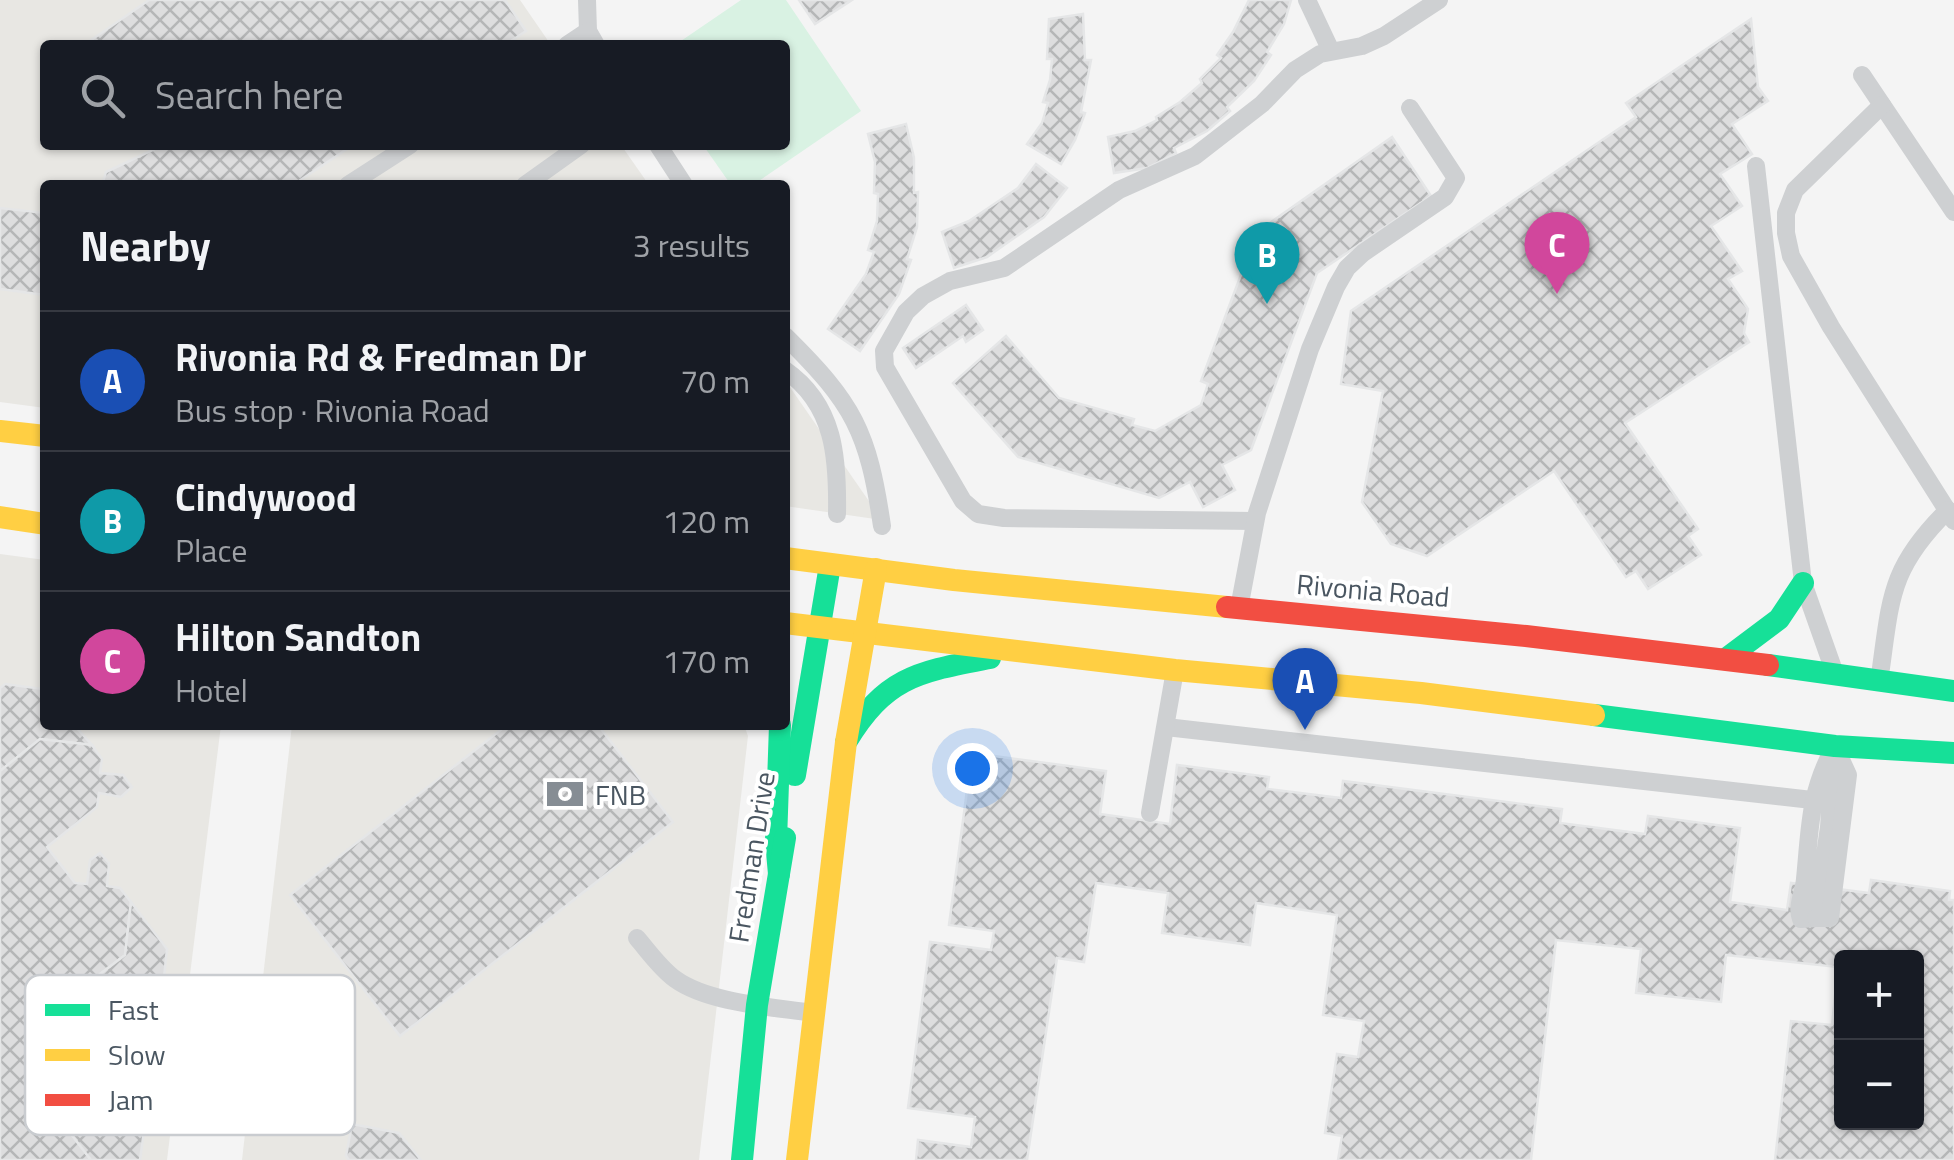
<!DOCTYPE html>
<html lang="en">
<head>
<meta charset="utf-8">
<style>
  body { margin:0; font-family:"Titillium Web",sans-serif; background:#20242c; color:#f1f3f6 }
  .controls { position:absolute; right:30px; bottom:30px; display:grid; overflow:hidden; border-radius:10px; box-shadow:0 2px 8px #0004 }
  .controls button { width:90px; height:90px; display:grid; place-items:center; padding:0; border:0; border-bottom:2px solid #363941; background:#171b24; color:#f1f3f6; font:50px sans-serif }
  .you { position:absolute; left:972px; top:768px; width:35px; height:35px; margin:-25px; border:8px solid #fff; border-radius:50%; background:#1a73e8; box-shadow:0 0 0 15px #1a73e833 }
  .badge { display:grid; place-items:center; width:65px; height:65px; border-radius:50%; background:#d93025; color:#fff; font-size:32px; font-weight:700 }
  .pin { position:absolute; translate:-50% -82px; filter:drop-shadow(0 2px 5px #0008) }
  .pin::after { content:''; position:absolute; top:52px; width:35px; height:30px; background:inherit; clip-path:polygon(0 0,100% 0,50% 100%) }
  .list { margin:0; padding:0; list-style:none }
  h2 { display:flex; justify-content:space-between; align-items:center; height:130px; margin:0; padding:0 40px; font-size:42px }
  h2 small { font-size:32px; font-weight:400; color:#9ea1a6 }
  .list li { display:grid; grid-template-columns:65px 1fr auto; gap:30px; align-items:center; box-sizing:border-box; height:140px; padding:0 40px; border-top:2px solid #363941 }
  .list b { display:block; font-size:38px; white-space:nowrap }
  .list p { margin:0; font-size:32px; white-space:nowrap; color:#9ea1a6 }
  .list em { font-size:32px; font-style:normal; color:#9ea1a6 }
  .icon { flex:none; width:55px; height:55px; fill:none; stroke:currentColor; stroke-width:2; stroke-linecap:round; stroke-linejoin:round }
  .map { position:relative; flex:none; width:1954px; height:1160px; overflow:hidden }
  .search { position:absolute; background:#171b24; box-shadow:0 2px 8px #0004; left:40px; top:40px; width:750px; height:110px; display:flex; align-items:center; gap:25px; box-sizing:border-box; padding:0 35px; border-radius:10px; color:#9ea1a6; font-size:38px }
  .panel { position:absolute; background:#171b24; box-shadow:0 2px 8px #0004; left:40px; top:180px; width:750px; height:550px; border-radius:10px }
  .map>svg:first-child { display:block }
  .commercial { fill:#e8e7e3 }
  .park { fill:#d9f2e3 }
  .building { fill:url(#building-cross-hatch); stroke:#e5e6e7; stroke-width:2.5; fill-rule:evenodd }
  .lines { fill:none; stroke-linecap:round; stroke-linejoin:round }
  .lane { stroke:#ced0d2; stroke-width:18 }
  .fast { stroke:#16e098; stroke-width:22 }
  .slow { stroke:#ffcf43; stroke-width:22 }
  .jam { stroke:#f24e42; stroke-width:22 }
  .labels { text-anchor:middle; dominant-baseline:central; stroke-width:8; stroke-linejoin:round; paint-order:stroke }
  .street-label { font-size:28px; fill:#4a5661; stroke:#fff }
  .poi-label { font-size:28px; fill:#4a5661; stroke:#fff; text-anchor:start }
  .key { fill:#fff; stroke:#c9ccd0; stroke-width:2.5 }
  .key-label { font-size:28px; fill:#4a5661 }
</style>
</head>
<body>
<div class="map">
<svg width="1954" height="1160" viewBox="0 0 1954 1160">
  <defs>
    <pattern id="building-cross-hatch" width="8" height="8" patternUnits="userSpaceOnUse" patternTransform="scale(2.5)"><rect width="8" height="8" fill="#ddddde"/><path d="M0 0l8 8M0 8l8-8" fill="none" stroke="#b5b6b7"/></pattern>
  </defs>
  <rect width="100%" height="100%" fill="#f4f4f4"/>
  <g class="commercial">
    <polygon points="0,0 520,0 551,45 45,45 45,145 621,145 649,185 45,185 45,408 0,402"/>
    <polygon points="785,380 882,520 785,506"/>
    <polygon points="0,554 45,560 45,725 221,725 167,1160 0,1160"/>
    <polygon points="292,725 744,725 748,736 699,1160 242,1160"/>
  </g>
  <polygon class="park" points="741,0 786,0 861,111 753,185 731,185 703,145 785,145 785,45 675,45"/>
  <g class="building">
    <polygon points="149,0 505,0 526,31 505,45 84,45"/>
    <polygon points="799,0 852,0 815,24"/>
    <polygon points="1249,0 1291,0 1284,24 1267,52 1271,55 1254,81 1227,107 1230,111 1207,131 1174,148 1176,153 1147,168 1114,173 1108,137 1135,131 1157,120 1156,117 1180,102 1202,83 1200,79 1221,58 1217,55 1233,32"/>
    <polygon points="1083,14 1085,60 1091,60 1081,112 1085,113 1075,140 1061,164 1027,144 1042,123 1048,103 1043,102 1050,80 1052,59 1047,59 1049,19"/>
    <polygon points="1751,19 1758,87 1768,101 1732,124 1752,154 1720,174 1742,206 1711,226 1742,271 1728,279 1748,309 1744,333 1749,342 1625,423 1698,529 1688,536 1701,555 1648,589 1636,571 1626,577 1554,471 1427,556 1391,544 1362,502 1383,391 1341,384 1351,311 1636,117 1626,103"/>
    <polygon points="906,124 914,158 914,193 918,192 917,227 907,259 911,260 899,294 860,351 828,329 866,274 874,252 868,250 877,221 878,194 874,193 875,162 868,134"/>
    <polygon points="1392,137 1431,196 1317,273 1251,450 1222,465 1235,490 1203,507 1190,482 1159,498 1018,457 953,383 1006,336 1059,398 1134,419 1132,425 1155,431 1201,405 1208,384 1201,381 1257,232"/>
    <polygon points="163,145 353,145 293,185 102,185 106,172"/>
    <polygon points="1036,164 1067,188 1044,217 987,257 954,268 942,232 969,221 1018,188"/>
    <polygon points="0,208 45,213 45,295 0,289"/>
    <polygon points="966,305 983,330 966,342 963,336 916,368 903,348"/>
    <polygon points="5,684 43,689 45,725 74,725 92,745 40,739 0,771 0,688"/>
    <polygon points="507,725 598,725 673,822 400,1036 290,895"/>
    <polygon points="40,739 92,745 102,759 100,773 123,775 132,787 121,797 99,793 97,807 47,847 75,883 87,884 90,860 100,853 109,863 107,886 120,888 131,902 125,955 74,994 58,1117 91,1160 0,1160 0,771"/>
    <path d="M972,753l134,18 -6,43 70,10 7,-59 92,12 -2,12 74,9 2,-17 219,28 -2,14 85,11 3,-18 92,12 -10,74 57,8 4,-27 78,10 2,-13 79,11 -1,9h5v260h-179l16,-139 41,4 6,-58 -112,-12 -5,47 -85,-9 5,-44 -85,-9 -25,220h-193l4,-24 -17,-3 12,-79 21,3 6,-36 -41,-6 14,-100 -81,-12 -6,42 -88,-12 6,-40 -72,-10 -12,79 -27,-4 -30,202h-111l2,-20 53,7 4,-30 -67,-9 22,-166 61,8 3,-19 -45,-6zM1842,958h74v164h-74z"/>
    <polygon points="131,902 167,949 162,997 105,1041 104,1047 127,1050 136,1061 127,1070 101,1066 100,1077 144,1131 140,1160 91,1160 58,1117 74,994 125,955"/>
    <polygon points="352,1124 399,1133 421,1160 349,1160 346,1156"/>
  </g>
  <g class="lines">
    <g class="lane">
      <polyline points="587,0 588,31 596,45"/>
      <polyline points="1307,0 1331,51"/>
      <polyline points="567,45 588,31"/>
      <polyline points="1862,75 1954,212"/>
      <polyline points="1882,105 1795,190 1786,213 1786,233 1791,256 1831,327 1954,521"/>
      <polyline points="658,145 684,185"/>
      <polyline points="1756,166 1803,583 1833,668"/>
      <polyline points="348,185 410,145"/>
      <polyline points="525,185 581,145"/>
      <path d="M785,336c69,68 83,95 97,190"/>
      <path d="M785,370c50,35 53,88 52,144"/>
      <polyline points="1255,521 1004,518 978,514 963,501 885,367 884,351 906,312 923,296 950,281 1004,268 1119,190 1195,156 1262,104 1295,70 1320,54 1362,46 1384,36 1439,0"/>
      <polyline points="1240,603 1257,513 1310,349 1336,287 1347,268 1363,253 1445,197 1456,178 1410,108"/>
      <path d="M1880,675c11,-77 9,-107 68,-165"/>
      <polyline points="1166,727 1812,800"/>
      <path d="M1835,746l-6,81 -13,91 -15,1c-5,-13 3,-26 4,-40 5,-50 4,-87 30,-133z"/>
      <polyline points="1150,813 1174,676"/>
      <polyline points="1816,918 1830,918 1848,775 1837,751"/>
      <path d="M637,938c12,14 23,30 38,41 33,24 98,28 138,34"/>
    </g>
    <g class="fast">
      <polyline points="1727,658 1779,619 1803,583"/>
      <polyline points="1768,665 1954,691"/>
      <polyline points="1594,715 1835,746 1954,753"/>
      <path d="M846,742c40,-66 72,-70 144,-84"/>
      <polyline points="795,775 830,565"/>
      <polyline points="779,874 776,841 780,725"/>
      <polyline points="742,1160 757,1005 785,838"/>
    </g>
    <g class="slow">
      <polyline points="0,431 45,436"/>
      <polyline points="0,517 45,524"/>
      <polyline points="785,558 954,580 1227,607"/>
      <polyline points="785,623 1175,670 1421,693 1594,715"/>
      <polyline points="797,1160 846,742 876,569"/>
    </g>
    <polyline class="jam" points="1227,607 1526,636 1768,665"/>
  </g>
  <defs>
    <g id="bank-bare" transform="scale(3)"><path d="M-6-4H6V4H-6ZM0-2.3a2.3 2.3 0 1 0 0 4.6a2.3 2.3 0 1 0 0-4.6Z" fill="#868d94" stroke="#fff" stroke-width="2.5" paint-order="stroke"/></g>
  </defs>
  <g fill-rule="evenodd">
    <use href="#bank-bare" x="565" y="794"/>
  </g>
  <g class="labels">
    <g class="street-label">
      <text transform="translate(1373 590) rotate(5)">Rivonia Road</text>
      <text transform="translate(751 857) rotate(-81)">Fredman Drive</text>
    </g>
    <g class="poi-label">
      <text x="595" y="794">FNB</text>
    </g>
  </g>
  <rect x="25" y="975" width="330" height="160" rx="15" class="key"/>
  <rect x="45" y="1004" width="45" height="12" fill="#16e098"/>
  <rect x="45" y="1049" width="45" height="12" fill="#ffcf43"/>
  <rect x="45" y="1094" width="45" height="12" fill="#f24e42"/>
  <g class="key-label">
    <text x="108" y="1020">Fast</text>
    <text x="108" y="1065">Slow</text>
    <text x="108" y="1110">Jam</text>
  </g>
</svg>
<div class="controls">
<button>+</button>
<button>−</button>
</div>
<div class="you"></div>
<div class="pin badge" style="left:1305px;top:730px;background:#1a4fb4">A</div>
<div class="pin badge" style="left:1267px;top:304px;background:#0f9aa8">B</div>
<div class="pin badge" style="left:1557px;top:294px;background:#d1479c">C</div>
<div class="search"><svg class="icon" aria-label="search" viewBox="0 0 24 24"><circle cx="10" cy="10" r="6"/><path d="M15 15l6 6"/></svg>Search here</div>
<section class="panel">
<h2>Nearby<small>3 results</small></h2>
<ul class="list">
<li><span class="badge" style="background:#1a4fb4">A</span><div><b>Rivonia Rd &amp; Fredman Dr</b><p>Bus stop · Rivonia Road</p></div><em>70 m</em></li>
<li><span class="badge" style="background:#0f9aa8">B</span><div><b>Cindywood</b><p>Place</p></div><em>120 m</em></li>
<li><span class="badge" style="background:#d1479c">C</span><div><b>Hilton Sandton</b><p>Hotel</p></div><em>170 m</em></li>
</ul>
</section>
</div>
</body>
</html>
